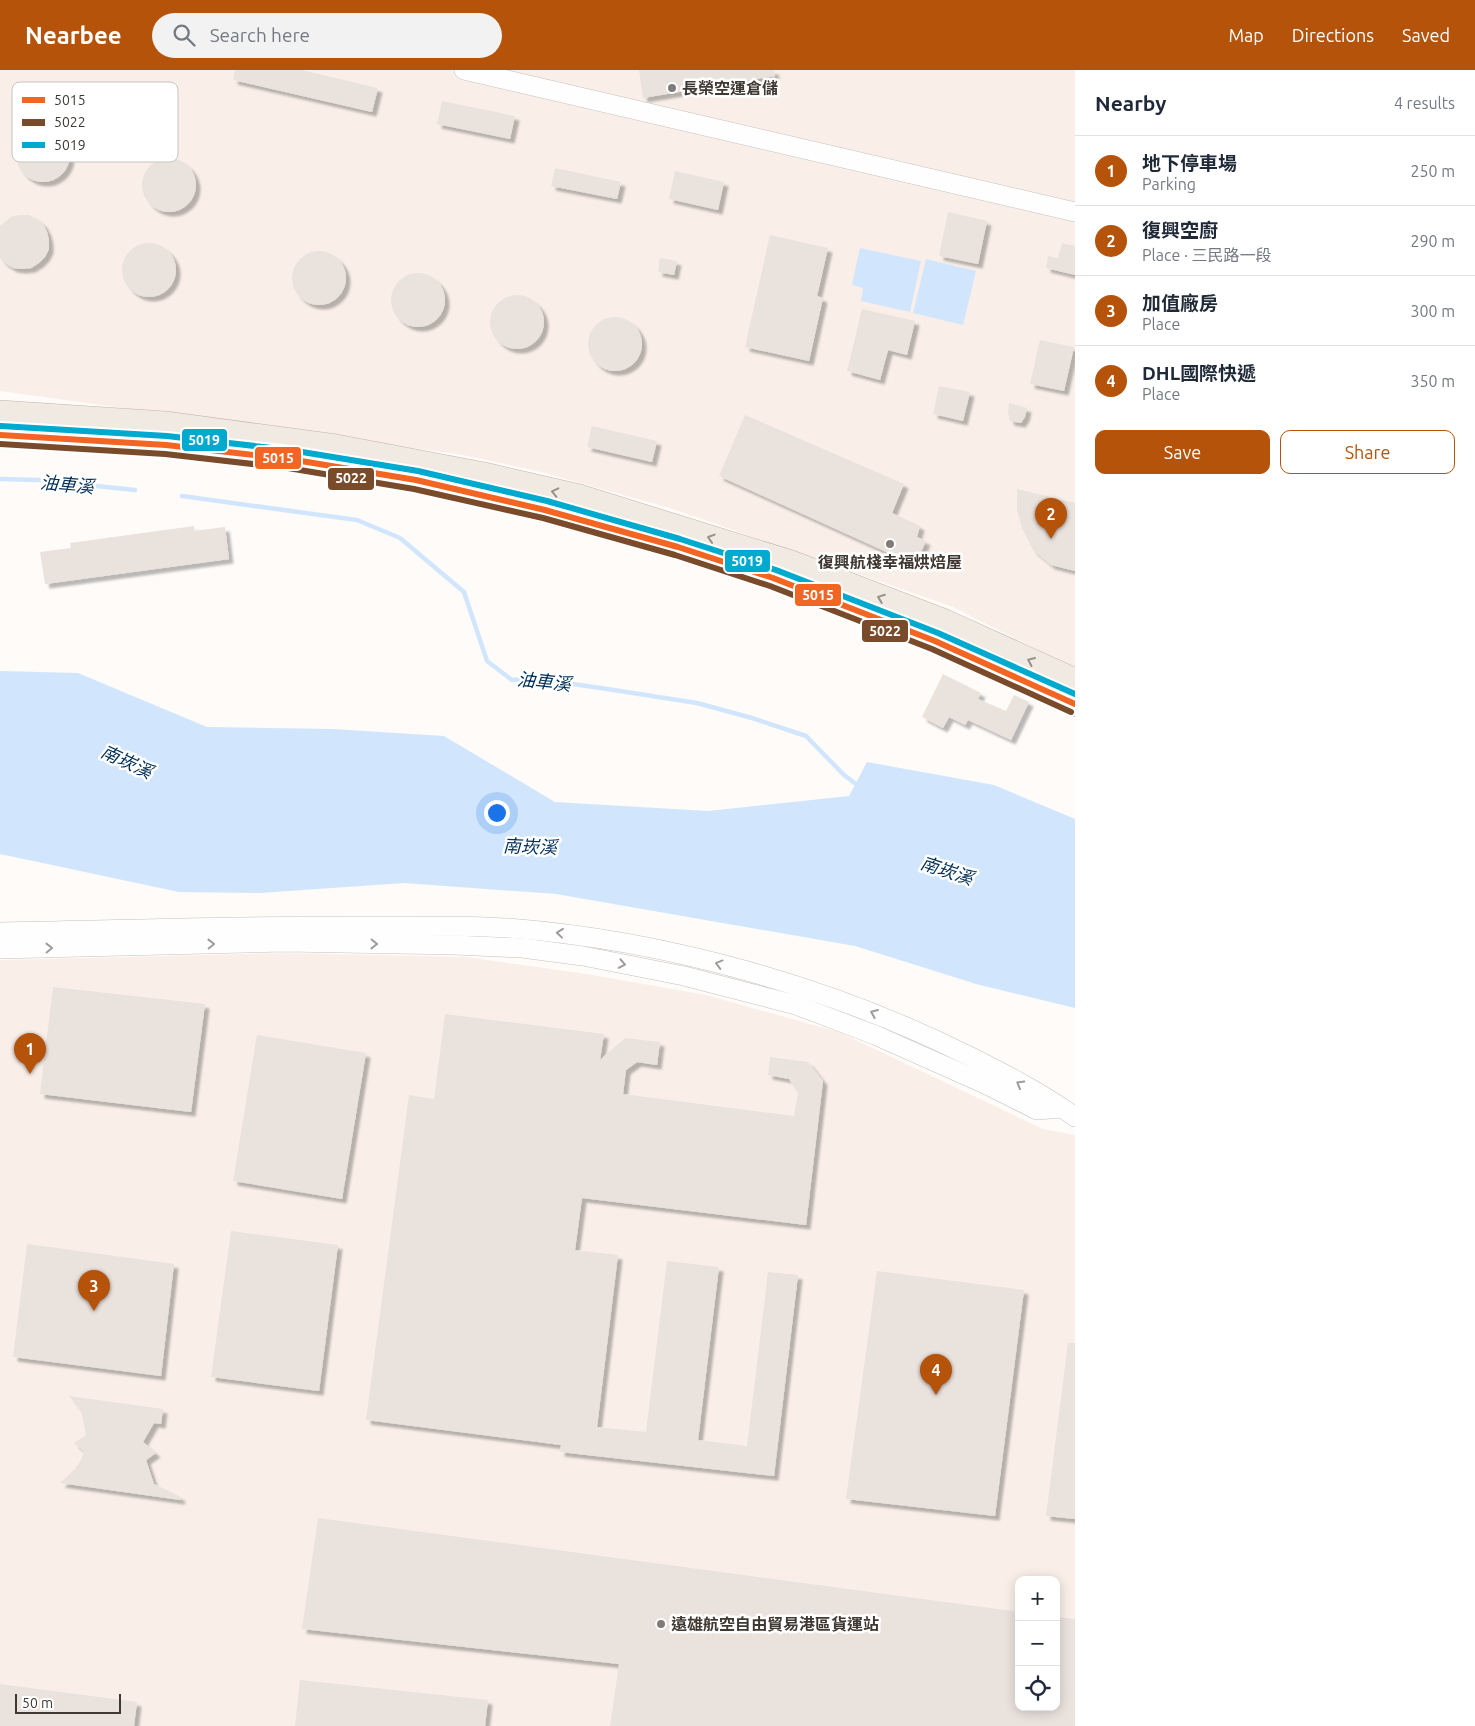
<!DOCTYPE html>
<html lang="en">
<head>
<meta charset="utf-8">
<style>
  body { margin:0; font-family:Ubuntu,"Noto Sans TC",sans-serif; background:#f2f2f3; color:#1f2937 }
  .controls { position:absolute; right:15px; bottom:15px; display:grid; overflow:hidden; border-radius:10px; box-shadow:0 2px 12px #0003 }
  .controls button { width:45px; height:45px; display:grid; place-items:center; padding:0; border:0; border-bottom:1px solid #e0e1e3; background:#fff; color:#1f2937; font:25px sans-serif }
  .scale { position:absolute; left:15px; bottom:12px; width:106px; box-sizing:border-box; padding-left:5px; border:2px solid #403832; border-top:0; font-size:14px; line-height:18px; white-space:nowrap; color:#403832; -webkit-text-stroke:4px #fff; paint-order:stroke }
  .you { position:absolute; left:496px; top:742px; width:18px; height:18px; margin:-12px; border:4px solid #fff; border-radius:50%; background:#1a73e8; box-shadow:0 0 0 8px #1a73e833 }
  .badge { display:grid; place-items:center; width:32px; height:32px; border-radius:50%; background:#b45309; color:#fff; font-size:16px; font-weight:700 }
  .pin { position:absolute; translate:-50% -41px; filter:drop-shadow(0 1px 2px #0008) }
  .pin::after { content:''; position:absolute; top:26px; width:18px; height:15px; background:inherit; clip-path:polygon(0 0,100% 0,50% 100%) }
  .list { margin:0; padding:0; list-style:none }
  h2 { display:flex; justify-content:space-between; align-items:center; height:65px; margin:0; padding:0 20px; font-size:21px }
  h2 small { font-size:16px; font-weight:400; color:#747a83 }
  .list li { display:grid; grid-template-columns:32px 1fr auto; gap:15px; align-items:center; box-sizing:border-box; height:70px; padding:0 20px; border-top:1px solid #e0e1e3 }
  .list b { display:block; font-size:19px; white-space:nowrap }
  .list p { margin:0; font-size:16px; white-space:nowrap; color:#747a83 }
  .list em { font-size:16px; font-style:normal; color:#747a83 }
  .actions { display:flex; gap:10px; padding:15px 20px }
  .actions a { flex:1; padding:11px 0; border:1px solid #b45309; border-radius:10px; text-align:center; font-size:18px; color:#b45309 }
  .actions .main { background:#b45309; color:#fff }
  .icon { flex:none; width:28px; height:28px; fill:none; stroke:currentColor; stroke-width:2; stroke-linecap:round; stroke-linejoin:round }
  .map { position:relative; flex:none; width:1075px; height:1656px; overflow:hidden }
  header { display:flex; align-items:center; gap:30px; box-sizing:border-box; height:70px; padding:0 25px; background:#b45309; color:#fff }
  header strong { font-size:24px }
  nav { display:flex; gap:28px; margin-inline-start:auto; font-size:18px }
  .search { width:350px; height:45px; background:#f2f2f3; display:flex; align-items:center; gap:12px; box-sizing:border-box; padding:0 18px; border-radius:28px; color:#747a83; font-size:19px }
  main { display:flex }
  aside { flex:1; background:#fff }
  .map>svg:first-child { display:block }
  .built { fill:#f9efe8; fill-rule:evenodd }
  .water { fill:#d1e6fc }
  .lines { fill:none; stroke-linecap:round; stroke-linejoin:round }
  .stream { stroke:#d1e6fc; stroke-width:4.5 }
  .building { fill:#eae2dd; filter:url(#shadow) }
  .minor-casing { stroke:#c5c1bd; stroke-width:20 }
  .major-casing { stroke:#c2b4a6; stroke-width:26 }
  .minor { stroke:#fffefe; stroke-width:19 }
  .major { stroke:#f1eae3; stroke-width:25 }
  .bus-1-casing { stroke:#fff; stroke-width:10 }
  .bus-2-casing { stroke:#fff; stroke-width:10 }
  .bus-3-casing { stroke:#fff; stroke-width:10 }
  .bus-1 { stroke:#f26522; stroke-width:6 }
  .bus-2 { stroke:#7a4b2a; stroke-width:6 }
  .bus-3 { stroke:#00a9ce; stroke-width:6 }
  .oneway { stroke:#98918a }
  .oneway2 { stroke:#a09b98 }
  .poi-dot { fill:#827c78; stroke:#fff; stroke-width:2 }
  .labels { text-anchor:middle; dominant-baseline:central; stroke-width:5; stroke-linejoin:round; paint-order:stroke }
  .poi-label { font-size:16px; font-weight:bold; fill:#403832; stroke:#fff; text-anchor:start }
  .water-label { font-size:18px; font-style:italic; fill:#002f58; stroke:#fff }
  .key { fill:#fff; stroke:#c6c3c2; stroke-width:1 }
  .key-label { font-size:14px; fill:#403832 }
  .line-badge { stroke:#fff; stroke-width:2 }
  .badge-label { font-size:14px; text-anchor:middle; font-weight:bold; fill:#fff }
</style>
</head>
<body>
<header>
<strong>Nearbee</strong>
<div class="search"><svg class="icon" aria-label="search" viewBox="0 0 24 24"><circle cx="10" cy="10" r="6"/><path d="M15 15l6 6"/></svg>Search here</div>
<nav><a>Map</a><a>Directions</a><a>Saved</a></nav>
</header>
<main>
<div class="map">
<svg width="1075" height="1656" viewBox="0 0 1075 1656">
  <defs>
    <filter id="shadow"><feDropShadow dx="4.5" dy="4.5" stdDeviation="1" flood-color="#0004"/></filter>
  </defs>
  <rect width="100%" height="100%" fill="#fefbf9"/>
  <g class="built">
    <polygon points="0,0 1075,0 1075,599 953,537 673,439 541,402 463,385 0,321"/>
    <path d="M283,883l183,4 121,17 119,21 133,37 204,97 32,6v591h-1075v-766zM1019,1510h37v127h-37z"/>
  </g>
  <g class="water">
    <polygon points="860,178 921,191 910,242 861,231 863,218 852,215"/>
    <polygon points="926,189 976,201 963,255 913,243"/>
    <polygon points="0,601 78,603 207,657 333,659 444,666 555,732 708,741 849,726 867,692 994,715 1075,749 1075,938 976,914 855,876 556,824 404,813 260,823 179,822 0,784"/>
  </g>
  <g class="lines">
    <g class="stream">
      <polyline points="0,409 39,410 135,420"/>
      <polyline points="182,426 357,450 400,468 464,522 487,591 512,610 533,608 607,619 697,633 752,648 806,666 844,705 860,717"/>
    </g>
  </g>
  <g class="building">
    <polygon points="235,0 301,0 378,18 372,42 233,10"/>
    <polygon points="639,0 774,0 775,6 643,28"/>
    <polygon points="442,31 515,46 510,69 437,54"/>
    <circle cx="43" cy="85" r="27"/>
    <circle cx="169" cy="115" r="27"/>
    <polygon points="555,98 621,112 617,129 551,116"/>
    <polygon points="675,101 724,112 718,140 669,129"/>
    <polygon points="948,142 987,151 978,194 939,186"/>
    <polygon points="19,145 28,145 36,148 43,154 47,162 49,170 49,179 45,187 39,193 31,198 22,199 13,198 5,193 0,188 0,156 11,147"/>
    <polygon points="770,165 828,178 817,226 823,228 809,291 745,277"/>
    <circle cx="149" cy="200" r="27"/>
    <polygon points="1062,173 1075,176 1075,205 1046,198 1048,186 1058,188"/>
    <circle cx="319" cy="208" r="27"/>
    <polygon points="660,188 677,191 674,205 658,202"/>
    <circle cx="418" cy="230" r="27"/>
    <circle cx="517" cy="252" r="27"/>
    <polygon points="862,239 915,251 907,285 888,280 880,310 847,301"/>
    <circle cx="615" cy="274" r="27"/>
    <polygon points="1040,270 1074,277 1064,321 1030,314"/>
    <polygon points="939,316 970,322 963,351 933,344"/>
    <polygon points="1009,333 1027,338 1025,347 1021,353 1010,351 1008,343"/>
    <polygon points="745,345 904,414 892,443 920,456 917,467 926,471 915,495 719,406"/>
    <polygon points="592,356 657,371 652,392 587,377"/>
    <polygon points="1017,419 1075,433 1075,501 1051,495 1033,480 1022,458 1017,440"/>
    <polygon points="194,456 194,461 225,457 229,489 45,514 40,482 71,478 70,473"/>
    <polygon points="943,604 981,623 978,629 1006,641 1014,625 1029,632 1011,670 968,650 965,655 949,647 943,658 922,647"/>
    <polygon points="53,917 205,934 191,1042 40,1024"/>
    <polygon points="445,944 604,964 600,990 625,968 660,972 657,995 637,992 626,1000 623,1024 794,1046 798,1023 789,1009 768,1005 770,987 808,992 823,1011 806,1155 582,1128 575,1180 618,1185 597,1357 646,1362 667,1191 719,1197 698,1370 747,1376 768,1202 798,1205 774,1406 560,1382 561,1375 366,1350 409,1025 434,1029"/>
    <polygon points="257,965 366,983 342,1129 233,1111"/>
    <polygon points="231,1161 338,1175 319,1321 211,1307"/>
    <polygon points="27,1174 174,1194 161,1306 13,1287"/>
    <polygon points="877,1201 1024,1220 995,1446 846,1429"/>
    <polygon points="1068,1273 1075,1273 1075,1449 1046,1446"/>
    <polygon points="69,1326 163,1339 161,1354 154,1353 143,1372 156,1383 146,1390 154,1414 181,1427 180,1430 60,1413 75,1399 81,1390 84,1381 74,1373 86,1365 81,1340"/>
    <polygon points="318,1448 1019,1542 1019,1637 1056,1637 1056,1547 1075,1549 1075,1656 610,1656 619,1594 302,1559"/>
    <polygon points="300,1610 488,1630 485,1656 295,1656"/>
    <polygon points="0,1614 137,1632 134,1656 0,1656"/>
  </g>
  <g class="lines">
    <g class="minor-casing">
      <g id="minor">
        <polyline points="464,0 1075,142"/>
        <path d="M0,862c125,-2 249,-7 374,-6 45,0 90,-1 134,2 156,12 321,58 461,128 36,18 73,37 106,61"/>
        <polyline points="0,879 285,872 454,875 522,878 583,886 684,906 796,935 875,965 983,1013 1037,1040 1062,1038"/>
      </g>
    </g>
    <g class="major-casing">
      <g id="major">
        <polyline points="0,343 165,354 336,377 484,405 579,427 791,493 945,552 1075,611"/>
        <polyline points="0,365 166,375 289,389 416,410 545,440 678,477 773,508 935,571 1075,634"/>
      </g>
    </g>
    <use href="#minor" class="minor"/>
    <use href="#major" class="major"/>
    <g class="bus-1-casing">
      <polyline id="bus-1" points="0,365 166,375 289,389 416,410 545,440 678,477 773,508 935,571 1075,634"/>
    </g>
    <g class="bus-2-casing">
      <polyline id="bus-2" points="0,374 165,384 288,398 414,419 543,448 675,485 770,516 932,579 1071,642"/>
    </g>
    <g class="bus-3-casing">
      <polyline id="bus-3" points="1,356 167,366 290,380 418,401 547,431 680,469 776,500 938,563 1075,624"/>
    </g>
    <use href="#bus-1" class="bus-1"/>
    <use href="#bus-2" class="bus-2"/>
    <use href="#bus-3" class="bus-3"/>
  </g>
  <defs><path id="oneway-chevron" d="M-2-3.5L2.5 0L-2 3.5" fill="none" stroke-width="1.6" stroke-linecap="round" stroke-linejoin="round" transform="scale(1.25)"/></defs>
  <g class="oneway">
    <use href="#oneway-chevron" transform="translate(555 422) rotate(-167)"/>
    <use href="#oneway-chevron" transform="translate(711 468) rotate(-162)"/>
    <use href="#oneway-chevron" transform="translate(881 528) rotate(-159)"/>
    <use href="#oneway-chevron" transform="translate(1031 591) rotate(-156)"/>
  </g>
  <g class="oneway2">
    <use href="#oneway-chevron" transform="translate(560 863) rotate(-174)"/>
    <use href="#oneway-chevron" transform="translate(211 874) rotate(-1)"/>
    <use href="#oneway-chevron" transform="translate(374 874) rotate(1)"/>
    <use href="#oneway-chevron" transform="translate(49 878) rotate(-1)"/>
    <use href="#oneway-chevron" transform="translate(622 894) rotate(11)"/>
    <use href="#oneway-chevron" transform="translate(719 894) rotate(-165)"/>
    <use href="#oneway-chevron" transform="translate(874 943) rotate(-157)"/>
    <use href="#oneway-chevron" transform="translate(1020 1014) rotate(-150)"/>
  </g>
  <g class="poi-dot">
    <circle cx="672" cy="18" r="5"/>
    <circle cx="890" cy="474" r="5"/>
    <circle cx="661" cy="1554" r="5"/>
  </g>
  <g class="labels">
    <g class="poi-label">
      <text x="682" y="18">長榮空運倉儲</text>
      <text x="890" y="492" text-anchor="middle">復興航棧幸福烘焙屋</text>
      <text x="671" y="1554">遠雄航空自由貿易港區貨運站</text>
    </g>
    <g class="water-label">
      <text transform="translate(67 414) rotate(5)">油車溪</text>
      <text transform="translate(544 611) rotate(6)">油車溪</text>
      <text transform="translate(127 691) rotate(25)">南崁溪</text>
      <text transform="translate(530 776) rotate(2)">南崁溪</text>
      <text transform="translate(947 800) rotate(18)">南崁溪</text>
    </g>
  </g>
  <rect x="12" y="12" width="166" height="80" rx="8" class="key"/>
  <rect x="22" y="27" width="23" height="6" fill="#f26522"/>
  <rect x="22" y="49" width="23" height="7" fill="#7a4b2a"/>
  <rect x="22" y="72" width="23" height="6" fill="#00a9ce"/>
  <g class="key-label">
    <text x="54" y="35">5015</text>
    <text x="54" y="57">5022</text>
    <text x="54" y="80">5019</text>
  </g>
  <g class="line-badge">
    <rect x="181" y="358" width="47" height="24" rx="5" fill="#00a9ce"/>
    <rect x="254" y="376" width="48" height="24" rx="5" fill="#f26522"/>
    <rect x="327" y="397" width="48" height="24" rx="5" fill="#7a4b2a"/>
    <rect x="724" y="479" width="47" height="24" rx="5" fill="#00a9ce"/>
    <rect x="794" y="513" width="48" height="24" rx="5" fill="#f26522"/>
    <rect x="861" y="549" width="48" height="24" rx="5" fill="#7a4b2a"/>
  </g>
  <g class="badge-label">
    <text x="204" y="375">5019</text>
    <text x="278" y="393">5015</text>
    <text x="351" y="413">5022</text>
    <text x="747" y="496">5019</text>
    <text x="818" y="530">5015</text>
    <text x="885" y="566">5022</text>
  </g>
</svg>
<div class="controls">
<button>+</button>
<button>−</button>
<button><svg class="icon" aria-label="locate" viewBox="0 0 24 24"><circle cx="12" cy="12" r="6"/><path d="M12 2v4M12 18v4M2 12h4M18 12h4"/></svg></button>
</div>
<div class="scale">50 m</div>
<div class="you"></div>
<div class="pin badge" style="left:30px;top:1004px">1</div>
<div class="pin badge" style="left:1051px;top:469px">2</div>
<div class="pin badge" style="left:94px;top:1241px">3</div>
<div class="pin badge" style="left:936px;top:1325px">4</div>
</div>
<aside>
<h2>Nearby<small>4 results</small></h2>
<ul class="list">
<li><span class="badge">1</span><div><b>地下停車場</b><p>Parking</p></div><em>250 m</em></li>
<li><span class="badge">2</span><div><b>復興空廚</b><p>Place · 三民路一段</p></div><em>290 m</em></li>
<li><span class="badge">3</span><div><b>加值廠房</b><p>Place</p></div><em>300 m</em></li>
<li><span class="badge">4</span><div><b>DHL國際快遞</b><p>Place</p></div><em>350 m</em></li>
</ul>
<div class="actions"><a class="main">Save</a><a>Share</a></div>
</aside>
</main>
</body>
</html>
